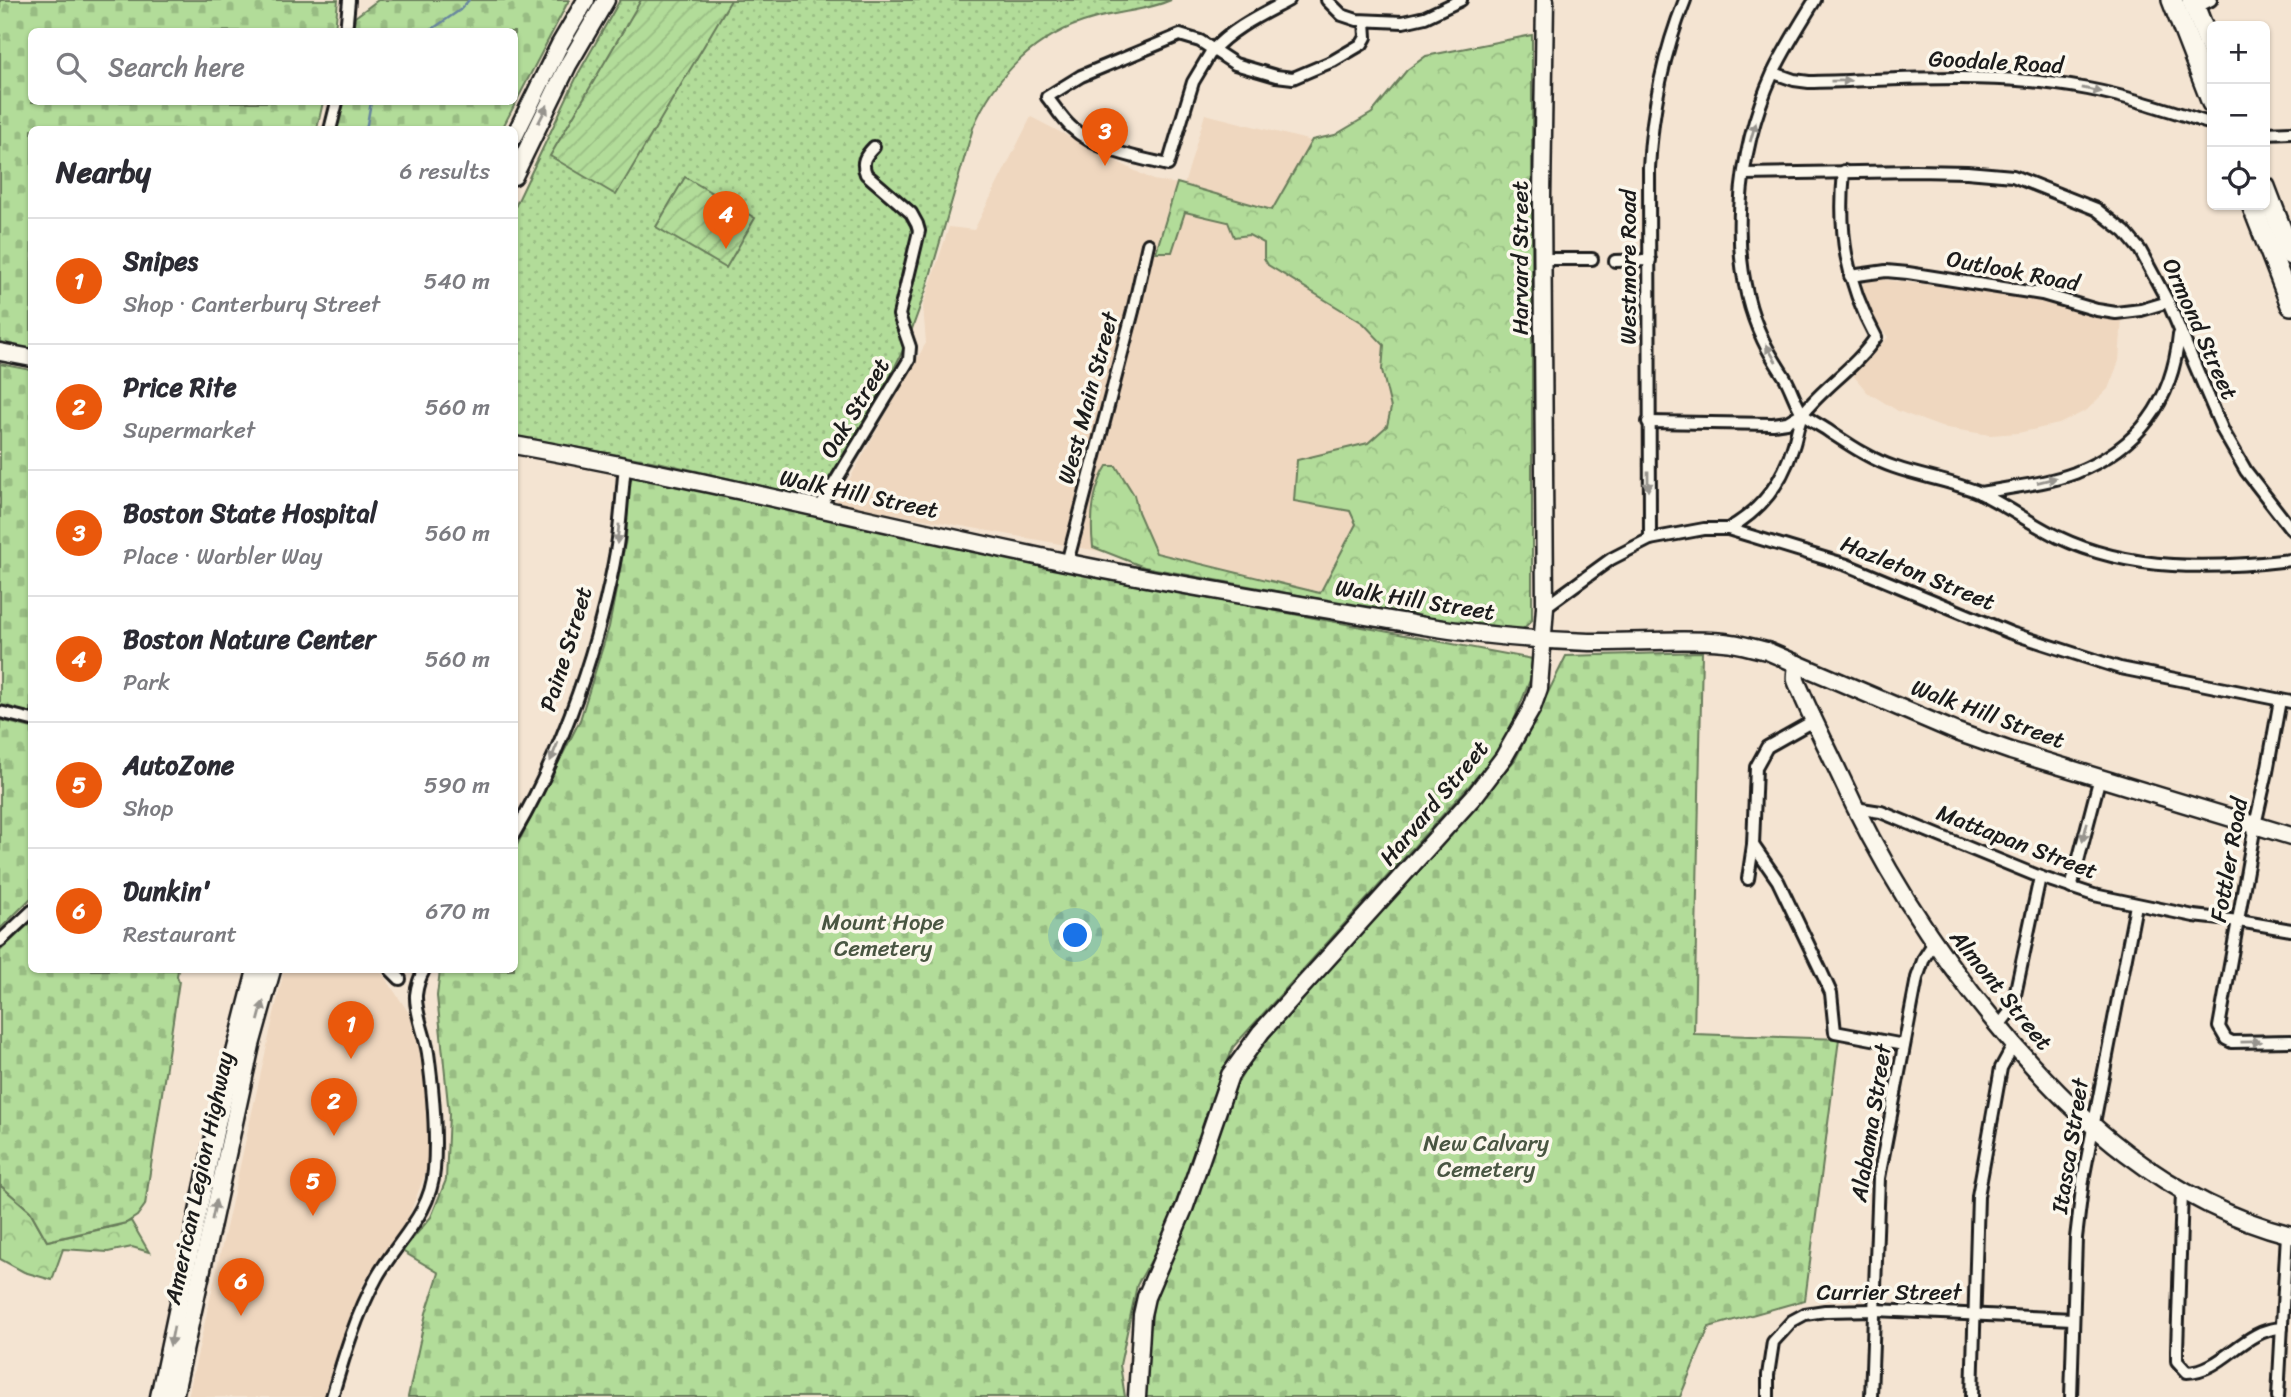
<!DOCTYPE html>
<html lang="en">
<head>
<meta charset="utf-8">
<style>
  body { margin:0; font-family:Sriracha,sans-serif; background:#f2f2f3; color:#2b2b33 }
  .controls { position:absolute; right:21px; top:21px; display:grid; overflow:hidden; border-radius:10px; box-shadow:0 2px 5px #0004 }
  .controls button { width:63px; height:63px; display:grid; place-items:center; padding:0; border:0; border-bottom:2px solid #e1e1e2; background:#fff; color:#2b2b33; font:35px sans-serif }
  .you { position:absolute; left:1076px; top:936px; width:24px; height:24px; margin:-18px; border:5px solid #fff; border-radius:50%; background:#1a73e8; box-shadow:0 0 0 10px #1a73e833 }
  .badge { display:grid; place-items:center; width:46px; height:46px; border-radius:50%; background:#ea580c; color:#fff; font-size:23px; font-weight:700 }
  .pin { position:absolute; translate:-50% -58px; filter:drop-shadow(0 2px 4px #0008) }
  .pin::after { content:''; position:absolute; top:37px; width:24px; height:21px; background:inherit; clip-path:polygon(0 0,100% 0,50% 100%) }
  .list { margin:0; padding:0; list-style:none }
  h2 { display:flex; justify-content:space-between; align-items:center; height:91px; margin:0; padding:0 28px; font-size:30px }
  h2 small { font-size:23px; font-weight:400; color:#7c7c81 }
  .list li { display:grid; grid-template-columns:46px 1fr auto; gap:21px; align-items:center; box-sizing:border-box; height:126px; padding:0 28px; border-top:2px solid #e1e1e2 }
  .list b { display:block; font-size:26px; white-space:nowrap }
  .list p { margin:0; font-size:23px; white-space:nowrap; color:#7c7c81 }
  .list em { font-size:23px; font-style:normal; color:#7c7c81 }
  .icon { flex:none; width:38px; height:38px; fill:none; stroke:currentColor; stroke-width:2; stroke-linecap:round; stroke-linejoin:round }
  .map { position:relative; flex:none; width:2291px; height:1397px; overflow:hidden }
  .search { position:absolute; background:#fff; box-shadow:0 2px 5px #0004; left:28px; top:28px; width:490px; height:77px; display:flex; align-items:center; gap:18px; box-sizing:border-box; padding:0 24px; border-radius:10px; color:#7c7c81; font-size:26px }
  .panel { position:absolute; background:#fff; box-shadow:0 2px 5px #0004; left:28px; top:126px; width:490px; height:847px; border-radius:10px }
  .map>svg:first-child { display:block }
  .built { fill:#efd7bf }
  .forest { fill:url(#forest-crowns); stroke:#677c5a; stroke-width:2 }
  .cemetery { fill:url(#cemetery-stones); stroke:#677c5a; stroke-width:2 }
  .park { fill:url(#park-dots); stroke:#677c5a; stroke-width:2 }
  .garden { fill:url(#garden-furrows); stroke:#677c5a; stroke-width:2 }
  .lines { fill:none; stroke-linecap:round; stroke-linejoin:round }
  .stream { stroke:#67869f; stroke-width:2.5 }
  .street-casing { stroke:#1c1c1c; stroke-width:16 }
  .secondary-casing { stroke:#1c1c1c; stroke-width:21 }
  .highway-casing { stroke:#1c1c1c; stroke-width:24 }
  .street { stroke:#fbf7ec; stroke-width:10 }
  .secondary { stroke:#fbf7ec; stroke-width:16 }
  .highway { stroke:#fbf7ec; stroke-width:19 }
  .oneway { fill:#97948e }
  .labels { text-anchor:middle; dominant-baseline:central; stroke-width:7; stroke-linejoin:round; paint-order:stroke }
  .street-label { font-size:23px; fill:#1c1c1c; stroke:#fbf7ec }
  .park-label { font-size:23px; fill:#495642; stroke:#fbf7ec }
</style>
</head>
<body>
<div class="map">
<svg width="2291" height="1397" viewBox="0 0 2291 1397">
  <defs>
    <pattern id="forest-crowns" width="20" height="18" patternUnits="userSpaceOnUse" patternTransform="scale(1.75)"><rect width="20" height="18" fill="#b2dc99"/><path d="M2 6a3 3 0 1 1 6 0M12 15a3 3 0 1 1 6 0" fill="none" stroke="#98bc83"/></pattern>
    <pattern id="cemetery-stones" width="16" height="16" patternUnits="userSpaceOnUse" patternTransform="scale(1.75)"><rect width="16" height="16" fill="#b2dc99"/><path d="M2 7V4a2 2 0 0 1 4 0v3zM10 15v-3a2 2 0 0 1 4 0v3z" fill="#98bc83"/></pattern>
    <pattern id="park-dots" width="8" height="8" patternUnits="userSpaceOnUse" patternTransform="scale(1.75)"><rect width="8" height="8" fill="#b2dc99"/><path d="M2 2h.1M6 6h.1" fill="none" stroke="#98bc83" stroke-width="1.8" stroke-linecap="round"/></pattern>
    <pattern id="garden-furrows" width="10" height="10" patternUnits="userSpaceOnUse" patternTransform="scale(1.75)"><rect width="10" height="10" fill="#b2dc99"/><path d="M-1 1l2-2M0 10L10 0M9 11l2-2" fill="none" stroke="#98bc83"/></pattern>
  </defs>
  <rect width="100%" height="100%" fill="#f4e4d2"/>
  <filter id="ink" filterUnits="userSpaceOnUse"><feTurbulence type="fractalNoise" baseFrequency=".0143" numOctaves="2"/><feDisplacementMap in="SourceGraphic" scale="14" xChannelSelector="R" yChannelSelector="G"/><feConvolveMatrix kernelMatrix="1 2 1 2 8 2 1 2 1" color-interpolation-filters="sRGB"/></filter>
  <g filter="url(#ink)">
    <g class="built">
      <polygon points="1205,114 1445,175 1350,597 836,503 926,343 923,306 949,227 974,230 1031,117 1153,180 1184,185"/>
      <polygon points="1869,278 1990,292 2063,306 2100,317 2122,318 2119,361 2108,389 2087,410 2059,424 2018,433 1990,435 1941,427 1898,411 1867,392 1853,375 1888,337 1875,321 1861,289 1864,282"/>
      <polygon points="284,970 380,970 417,1025 428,1056 430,1162 408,1218 362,1286 329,1397 188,1397"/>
    </g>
    <g class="forest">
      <path d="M1532,35v585l-15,15 -373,-68 -51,-20c-3,-28 -1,-57 14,-81h9l18,29 4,17 18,41 164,40 36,-69 -6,-13 -56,-10 3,-41 71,-17 19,-17 4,-18 -9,-38 2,-25 -21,-22 -95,-58 -4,-7v-15l-15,-8 -15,2 -6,-15 -43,-10 -13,40h-16l21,-69 95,27 40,-70 23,-5 37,-22 35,-43 19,-14z"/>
      <polygon points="0,1185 30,1211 47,1241 116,1226 131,1221 149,1252 132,1247 108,1252 63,1249 52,1280 24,1272 0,1259"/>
    </g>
    <g class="cemetery">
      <polygon points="0,0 338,0 335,31 32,32 32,102 323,102 317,129 32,130 31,349 0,342"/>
      <polygon points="378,0 569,0 502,129 335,130 344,102 514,102 514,32 353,31 355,17"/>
      <polygon points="0,364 31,370 31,713 0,706"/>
      <polygon points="632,475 1090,576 1538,660 1503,748 1233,1047 1161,1243 1137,1285 1120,1365 1125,1397 408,1397 426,1313 439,1273 402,1251 431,1217 446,1180 449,1114 437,996 440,970 514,970 515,849 580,720 609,627 626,538 629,488"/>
      <polygon points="1702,652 1694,1034 1839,1039 1805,1300 1709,1327 1680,1397 1144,1397 1154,1292 1176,1250 1206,1172 1230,1096 1256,1052 1515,760 1566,656"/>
      <polygon points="0,720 32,728 31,898 0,929"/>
      <polygon points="31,922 32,970 178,970 177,976 179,981 145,1205 137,1216 126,1223 47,1241 30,1211 0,1185 0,951"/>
    </g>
    <path class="park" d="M620,0h551c-25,11 -52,11 -78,19 -56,15 -99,57 -120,109l-47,162 -18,50 -20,41 -71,118 -155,-36 -147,-27 -1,-227 64,-135z"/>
    <g class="garden">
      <polygon points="641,0 731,0 616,195 550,156"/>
      <polygon points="685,177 755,218 726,268 656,227"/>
    </g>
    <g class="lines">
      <g class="stream">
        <polyline points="428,32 460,10 469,0"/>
        <polyline points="366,130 371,102"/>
      </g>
      <g class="street-casing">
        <g id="street">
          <path d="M1289,0c-28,15 -57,28 -78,52l-18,30 -25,83c-33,-8 -71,-14 -97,-38 -9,-8 -16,-20 -24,-30l34,-21 99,-41 20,6 35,23 41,12 17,2 40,-17 29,-17 4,-7 -1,-16"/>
          <polyline points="1327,0 1342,15 1357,20 1403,22 1425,17 1461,0"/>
          <path d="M1815,0c-15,24 -30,48 -42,73 -36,79 -48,187 -10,267 6,13 14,25 21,36 7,11 12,30 19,38 7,7 19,12 27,18 20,13 40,27 64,35 28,10 59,14 86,26 27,13 51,31 78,44 73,35 155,32 233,23"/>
          <polyline points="2195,8 2211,0"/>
          <polyline points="346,32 349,0"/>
          <path d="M1774,73l20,7 15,2c92,-2 188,-11 279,7 42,8 83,22 124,35"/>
          <polyline points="330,130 337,102"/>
          <polyline points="2265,133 2291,132"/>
          <polyline points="1744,174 1915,171 1967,172 2013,176 2096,209 2125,232 2140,250 2168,302 2223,431 2246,471 2291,529"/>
          <polyline points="1542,259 1592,259"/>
          <polyline points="1615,261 1650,260"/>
          <polyline points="1850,276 1886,271 1908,273 2042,294 2097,310 2116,313 2141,310 2168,302"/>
          <polyline points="1648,422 1773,424 1787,422 1802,413"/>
          <path d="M1980,493c31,-6 65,-9 95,-20 64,-26 97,-70 104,-138"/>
          <path d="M820,507l89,-147 1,-13 -11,-32 20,-84 -2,-7 -6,-11 -45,-39c-5,-12 -1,-18 8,-27"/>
          <path d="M1728,529c34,-19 54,-46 65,-82 4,-11 5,-27 12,-36 21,-26 52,-45 71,-74 -30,-55 -38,-104 -32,-166"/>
          <path d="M1650,539l-1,-371c3,-58 14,-114 36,-168"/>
          <polyline points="1067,563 1133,311 1148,244"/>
          <polyline points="1545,607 1611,559 1650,539 1704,529 1728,529 1847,565 2011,633 2076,654 2120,668 2291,702"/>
          <polyline points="2280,700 2267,772 2255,825 2219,1027 2226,1039 2232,1042 2291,1041"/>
          <polyline points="0,712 32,720"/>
          <polyline points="1855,808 1881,812 2040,877 2094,895 2194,916 2239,921 2291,930"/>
          <path d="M514,834c49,-83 87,-193 103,-288 4,-26 5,-53 8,-80"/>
          <polyline points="1753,845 1778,881 1821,971 1831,993 1835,1032 1904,1045"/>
          <polyline points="1748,879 1753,845 1756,767 1767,747 1813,721"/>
          <polyline points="2071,888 2100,777"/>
          <polyline points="0,941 32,911"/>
          <polyline points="391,970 400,979"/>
          <polyline points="1998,1027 2012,1009 2040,877"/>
          <path d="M2182,1191l-5,159v11l10,11c37,-1 56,-43 95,-44"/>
          <path d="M332,1397c12,-41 24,-82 45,-120 20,-36 54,-63 57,-107 3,-38 -1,-80 -6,-117 -3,-19 -13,-40 -12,-58 1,-9 4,-18 8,-25"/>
          <polyline points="1768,1397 1768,1375 1773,1342 1792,1321 1805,1314 1825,1311 1875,1310 2073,1319"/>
          <polyline points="1871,1397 1879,1178 1917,978 1924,958 1933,944"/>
          <polyline points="1972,1397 1978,1196 2001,1068 2013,1046"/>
          <polyline points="2071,1397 2076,1238 2083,1180 2136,905"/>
          <polyline points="2278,1397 2287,1234"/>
        </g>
      </g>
      <g class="secondary-casing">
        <g id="secondary">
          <polyline points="514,137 560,44 586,0"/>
          <polyline points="514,176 568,65 606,0"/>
          <polyline points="0,352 32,358"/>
          <path d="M514,445c185,33 367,79 551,117 119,25 239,43 359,64 55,9 110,14 165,16 45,1 90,-4 135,0 14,1 29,6 43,9l190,81 54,19 280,85"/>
          <path d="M1797,664c0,5 -2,11 -1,16 2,6 6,13 8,19 11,25 23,48 34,72 42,93 92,173 157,251 79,97 172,181 296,213"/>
          <polyline points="159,1397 216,1127 256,970"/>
          <polyline points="174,1397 251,1045 272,970"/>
          <polyline points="1137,1397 1142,1315 1146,1297 1185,1206 1230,1075 1261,1032 1476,794 1504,757 1532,708 1539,688 1545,607 1542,197 1545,0"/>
        </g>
      </g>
      <g class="highway-casing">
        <g id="highway">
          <polyline points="2172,0 2212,103"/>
          <polyline points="2192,0 2212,51"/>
          <polyline points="2265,187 2291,255"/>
          <polyline points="2252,205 2291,305"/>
        </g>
      </g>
      <use href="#street" class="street"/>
      <use href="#secondary" class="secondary"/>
      <use href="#highway" class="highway"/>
    </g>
    <defs><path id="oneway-solid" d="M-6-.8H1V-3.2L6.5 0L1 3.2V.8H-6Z" transform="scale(1.75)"/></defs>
    <g class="oneway">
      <use href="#oneway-solid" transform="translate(1841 81) rotate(-1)"/>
      <use href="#oneway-solid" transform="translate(2092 90) rotate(12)"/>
      <use href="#oneway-solid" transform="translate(543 114) rotate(-63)"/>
      <use href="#oneway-solid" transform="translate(1753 132) rotate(-74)"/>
      <use href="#oneway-solid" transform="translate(1771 353) rotate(-120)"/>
      <use href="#oneway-solid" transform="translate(2047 480) rotate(-14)"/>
      <use href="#oneway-solid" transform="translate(1648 481) rotate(90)"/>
      <use href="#oneway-solid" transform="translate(618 534) rotate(96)"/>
      <use href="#oneway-solid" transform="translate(554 752) rotate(112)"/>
      <use href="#oneway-solid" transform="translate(2085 832) rotate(104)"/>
      <use href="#oneway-solid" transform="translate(261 1011) rotate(-75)"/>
      <use href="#oneway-solid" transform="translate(2251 1042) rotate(-1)"/>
      <use href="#oneway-solid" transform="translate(214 1210) rotate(-78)"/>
      <use href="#oneway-solid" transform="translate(172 1336) rotate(101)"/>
    </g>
  </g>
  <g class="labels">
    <g class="street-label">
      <text transform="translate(1996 62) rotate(3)">Goodale Road</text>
      <text transform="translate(1520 258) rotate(-90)">Harvard Street</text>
      <text transform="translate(1628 267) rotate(-90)">Westmore Road</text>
      <text transform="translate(2013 271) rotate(11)">Outlook Road</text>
      <text transform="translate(2200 329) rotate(66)">Ormond Street</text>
      <text transform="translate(1088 398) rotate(-75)">West Main Street</text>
      <text transform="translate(855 408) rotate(-59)">Oak Street</text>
      <text transform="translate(859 494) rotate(12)">Walk Hill Street</text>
      <text transform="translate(1918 573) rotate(22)">Hazleton Street</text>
      <text transform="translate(1415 600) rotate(9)">Walk Hill Street</text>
      <text transform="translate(566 649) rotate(-73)">Paine Street</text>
      <text transform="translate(1988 714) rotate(20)">Walk Hill Street</text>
      <text transform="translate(1434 803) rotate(-50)">Harvard Street</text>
      <text transform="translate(2017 842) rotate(21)">Mattapan Street</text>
      <text transform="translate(2229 860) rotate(-80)">Fottler Road</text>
      <text transform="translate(2001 990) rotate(51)">Almont Street</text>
      <text transform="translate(1871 1123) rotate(-81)">Alabama Street</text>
      <text transform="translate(2070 1146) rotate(-81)">Itasca Street</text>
      <text transform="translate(199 1178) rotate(-78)">American Legion Highway</text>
      <text x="1889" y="1292">Currier Street</text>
    </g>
    <g class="park-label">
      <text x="883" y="922">Mount Hope<tspan x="883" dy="26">Cemetery</tspan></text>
      <text x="1486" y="1143">New Calvary<tspan x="1486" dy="26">Cemetery</tspan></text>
    </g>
  </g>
</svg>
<div class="controls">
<button>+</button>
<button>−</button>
<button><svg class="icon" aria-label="locate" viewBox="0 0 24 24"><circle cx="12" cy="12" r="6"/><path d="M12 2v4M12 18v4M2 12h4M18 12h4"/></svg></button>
</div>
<div class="you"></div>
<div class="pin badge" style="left:351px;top:1059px">1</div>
<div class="pin badge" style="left:334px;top:1136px">2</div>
<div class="pin badge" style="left:1105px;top:166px">3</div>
<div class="pin badge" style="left:726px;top:249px">4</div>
<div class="pin badge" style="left:313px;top:1216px">5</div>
<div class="pin badge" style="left:241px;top:1316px">6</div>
<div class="search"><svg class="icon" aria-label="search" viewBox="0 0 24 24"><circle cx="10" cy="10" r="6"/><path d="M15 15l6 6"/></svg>Search here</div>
<section class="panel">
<h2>Nearby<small>6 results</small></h2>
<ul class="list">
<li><span class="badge">1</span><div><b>Snipes</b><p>Shop · Canterbury Street</p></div><em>540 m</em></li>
<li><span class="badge">2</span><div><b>Price Rite</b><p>Supermarket</p></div><em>560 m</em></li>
<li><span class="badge">3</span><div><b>Boston State Hospital</b><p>Place · Warbler Way</p></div><em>560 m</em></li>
<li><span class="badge">4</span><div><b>Boston Nature Center</b><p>Park</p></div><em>560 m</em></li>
<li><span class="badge">5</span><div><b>AutoZone</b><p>Shop</p></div><em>590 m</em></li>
<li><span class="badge">6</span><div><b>Dunkin'</b><p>Restaurant</p></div><em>670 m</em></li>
</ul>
</section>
</div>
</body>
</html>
